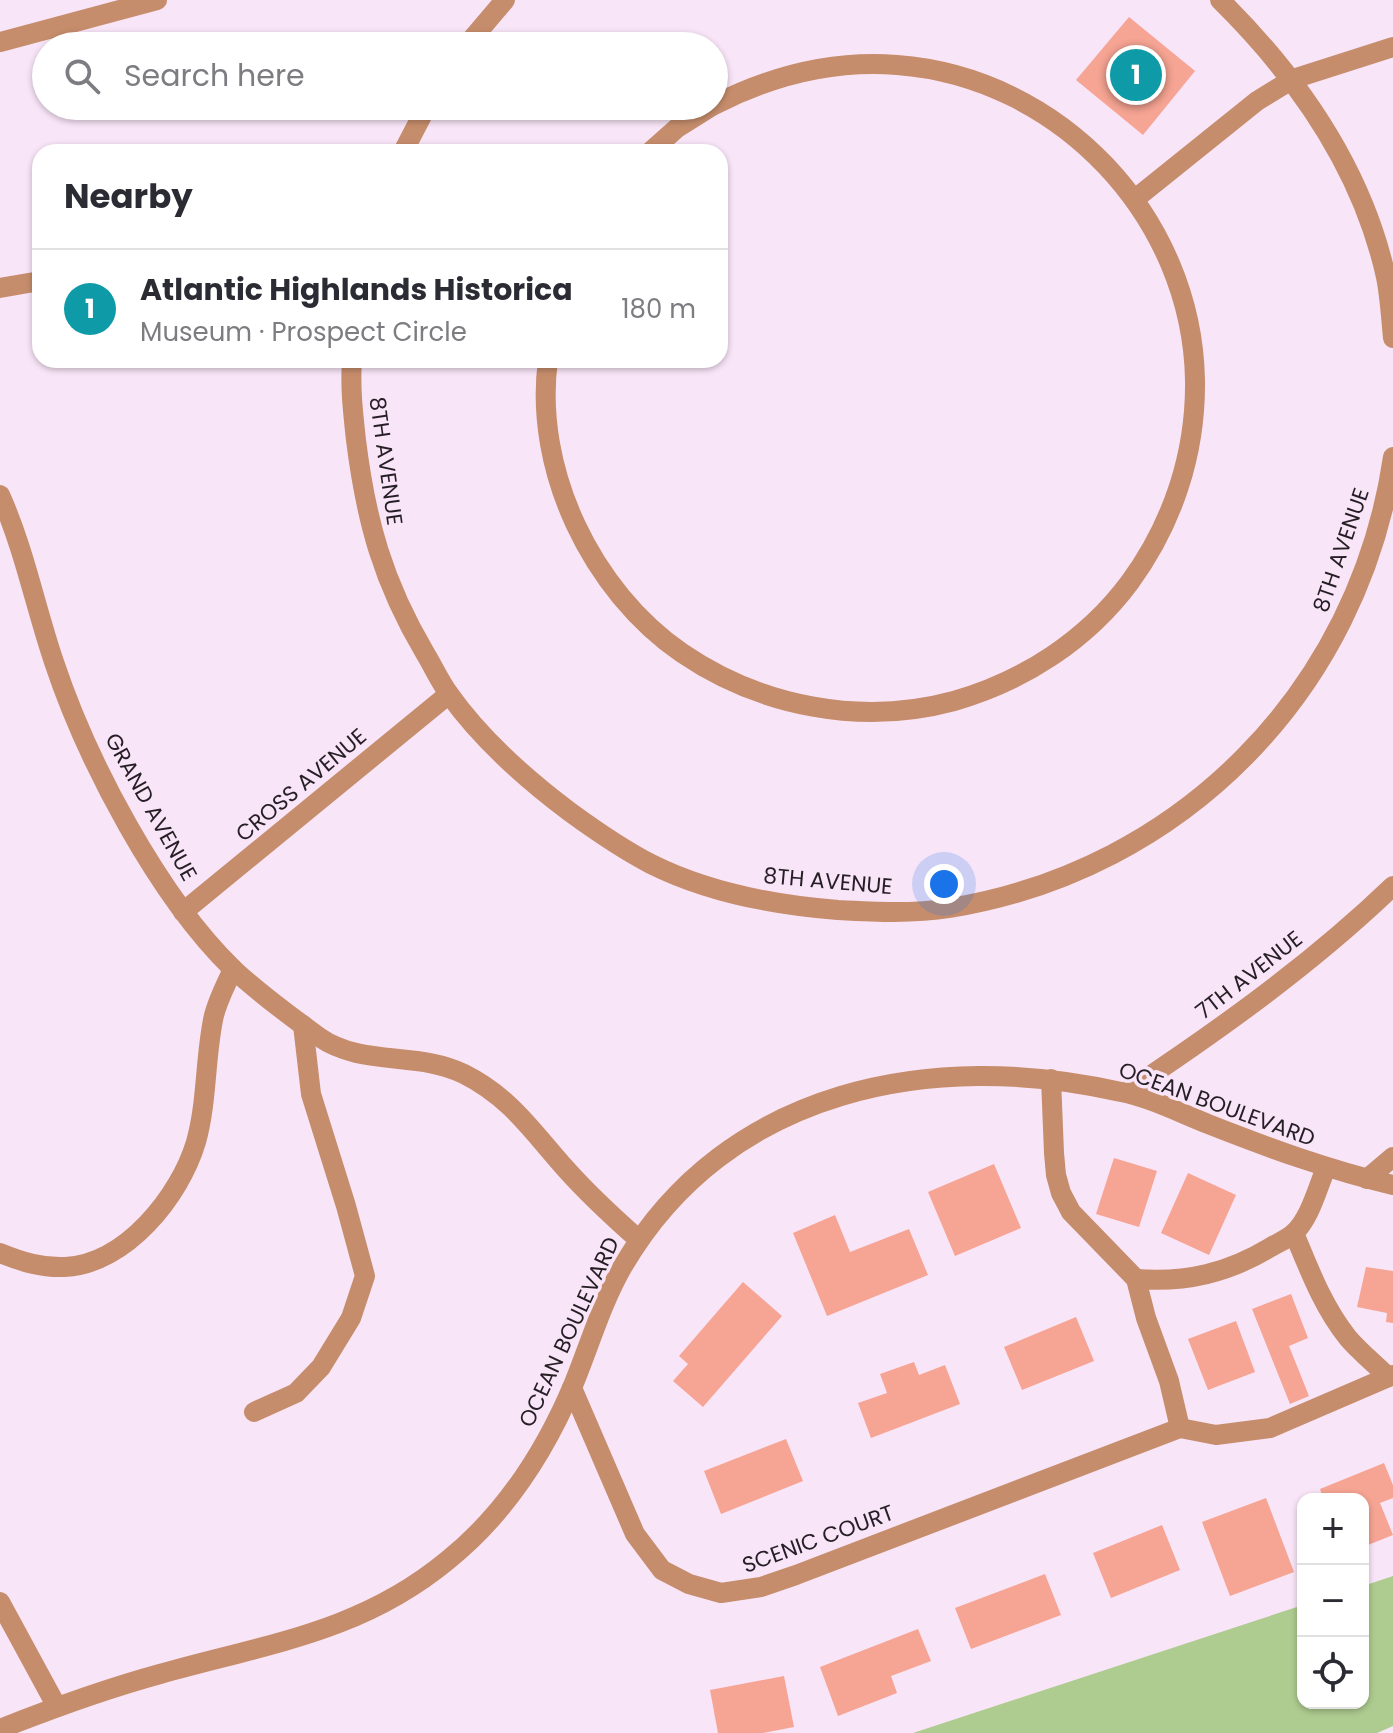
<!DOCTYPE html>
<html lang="en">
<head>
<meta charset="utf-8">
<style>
  body { margin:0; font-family:Poppins,sans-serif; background:#f2f2f3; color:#2b2b33 }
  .controls { position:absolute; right:24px; bottom:24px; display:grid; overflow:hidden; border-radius:16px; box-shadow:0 2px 6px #0004 }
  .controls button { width:72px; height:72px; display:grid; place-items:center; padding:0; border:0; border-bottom:2px solid #e1e1e2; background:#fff; color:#2b2b33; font:40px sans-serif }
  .you { position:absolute; left:944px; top:884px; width:28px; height:28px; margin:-20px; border:6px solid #fff; border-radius:50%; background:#1a73e8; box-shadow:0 0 0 12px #1a73e833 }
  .badge { display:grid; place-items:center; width:52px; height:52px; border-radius:50%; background:#7c3aed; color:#fff; font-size:26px; font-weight:700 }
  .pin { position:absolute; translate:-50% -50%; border:4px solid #fff; box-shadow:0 2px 8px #0006 }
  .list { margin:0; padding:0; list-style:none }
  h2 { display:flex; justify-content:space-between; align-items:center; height:104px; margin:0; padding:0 32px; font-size:34px }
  h2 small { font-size:26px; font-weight:400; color:#7c7c81 }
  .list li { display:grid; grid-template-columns:52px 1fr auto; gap:24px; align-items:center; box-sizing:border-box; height:120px; padding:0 32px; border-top:2px solid #e1e1e2 }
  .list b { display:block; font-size:30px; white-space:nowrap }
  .list p { margin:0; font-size:26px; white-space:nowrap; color:#7c7c81 }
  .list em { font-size:26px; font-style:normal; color:#7c7c81 }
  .icon { flex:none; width:44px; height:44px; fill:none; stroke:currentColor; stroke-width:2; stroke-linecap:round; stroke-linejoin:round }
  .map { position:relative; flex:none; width:1393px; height:1733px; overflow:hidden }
  .search { position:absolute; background:#fff; box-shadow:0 2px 6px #0004; left:32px; top:32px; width:696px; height:88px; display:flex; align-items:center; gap:20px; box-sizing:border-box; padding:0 28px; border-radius:44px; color:#7c7c81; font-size:30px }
  .panel { position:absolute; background:#fff; box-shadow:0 2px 6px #0004; left:32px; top:144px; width:696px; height:224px; border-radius:24px }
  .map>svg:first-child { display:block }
  .green { fill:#aecb90 }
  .building { fill:#f6a493 }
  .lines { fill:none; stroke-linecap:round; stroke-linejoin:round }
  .minor { stroke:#c68d6c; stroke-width:20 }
  .labels { text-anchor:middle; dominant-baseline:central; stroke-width:7; stroke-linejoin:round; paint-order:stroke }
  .street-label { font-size:22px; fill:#261e25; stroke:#f9e5f8 }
</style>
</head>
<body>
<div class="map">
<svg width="1393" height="1733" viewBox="0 0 1393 1733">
  <rect width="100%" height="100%" fill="#f9e5f8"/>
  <polygon class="green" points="1393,1576 1393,1726 1377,1733 913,1733 1303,1605 1303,1703 1363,1703 1363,1586"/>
  <g class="building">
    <polygon points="1129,17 1195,71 1143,135 1076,80"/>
    <polygon points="1114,1158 1157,1171 1139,1227 1096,1214"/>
    <polygon points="994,1164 1021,1228 955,1256 928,1192"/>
    <polygon points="1188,1173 1236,1195 1209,1255 1161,1233"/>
    <polygon points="835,1215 850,1252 909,1229 928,1275 827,1316 793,1233"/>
    <polygon points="1366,1267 1393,1271 1393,1323 1386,1322 1387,1313 1357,1307"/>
    <polygon points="743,1282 782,1316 703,1407 673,1381 688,1364 679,1356"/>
    <polygon points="1291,1294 1308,1338 1289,1346 1309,1396 1290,1404 1252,1309"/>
    <polygon points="1076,1317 1094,1361 1022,1390 1004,1347"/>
    <polygon points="1236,1321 1255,1372 1208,1390 1188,1339"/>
    <polygon points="914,1362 919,1375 945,1365 960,1404 871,1438 858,1403 887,1393 880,1374"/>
    <polygon points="786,1439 803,1481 721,1514 704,1471"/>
    <polygon points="1384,1463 1393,1485 1393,1498 1380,1503 1393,1535 1363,1547 1363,1499 1323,1499 1320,1489"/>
    <polygon points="1266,1498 1294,1572 1230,1596 1202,1522"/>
    <polygon points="1162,1525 1180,1570 1111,1598 1093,1553"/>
    <polygon points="1045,1574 1061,1615 971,1649 955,1608"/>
    <polygon points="918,1629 931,1661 891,1676 897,1693 838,1716 820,1667"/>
    <polygon points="784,1676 794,1727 763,1733 718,1733 710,1690"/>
  </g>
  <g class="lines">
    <g class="minor">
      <path d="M1220,0c78,77 142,168 166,277 4,20 5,41 7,61"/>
      <polyline points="0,42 157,0"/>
      <polyline points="466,46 505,0"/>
      <polyline points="403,152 427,106"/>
      <polyline points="650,152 677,128 712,106"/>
      <polyline points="1135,199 1257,101 1293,79 1393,47"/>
      <polyline points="0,288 40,281"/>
      <path d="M352,360c-2,27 1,53 4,80 10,81 27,142 69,213 8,13 15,29 24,41 32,45 77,85 121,118 26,19 52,37 81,52 58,29 122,41 187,46 37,2 75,4 112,-2 232,-38 409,-218 443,-451"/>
      <path d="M548,360c-15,110 44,231 134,293 79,54 180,73 272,48 70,-20 133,-61 176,-119 43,-59 66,-129 65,-202 -3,-163 -135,-303 -298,-315 -64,-5 -126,11 -183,40"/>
      <path d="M0,495c24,53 35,111 54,167 33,99 104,234 179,307 26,24 57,47 86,68 43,30 99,14 145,37 46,23 68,57 101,94 23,26 48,49 74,72"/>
      <polyline points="183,912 449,694"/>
      <polyline points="1051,1079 1054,1153 1056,1175 1061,1193 1071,1212 1136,1279 1146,1318 1169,1381 1180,1428"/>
      <path d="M1126,1092c93,-62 186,-128 267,-206"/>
      <polyline points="1367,1179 1393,1157"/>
      <path d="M1294,1233c15,36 29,74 54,105 12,14 27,26 40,39"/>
      <path d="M0,1253c22,9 42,15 65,14 61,-3 115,-71 131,-125 11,-39 9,-82 17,-122 3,-17 13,-35 20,-51"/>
      <path d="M1136,1279c50,4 92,-6 135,-32 7,-4 16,-8 22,-13 17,-15 24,-45 33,-66"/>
      <polyline points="572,1388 635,1534 662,1570 689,1584 721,1593 761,1587 796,1575 1180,1428"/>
      <polyline points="254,1412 296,1393 321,1367 351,1318 365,1276 346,1206 311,1094 303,1025"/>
      <polyline points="1180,1428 1216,1435 1270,1428 1393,1375"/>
      <polyline points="0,1602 57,1707"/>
      <path d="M0,1729c53,-21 105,-40 160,-55 105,-30 200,-41 288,-114 57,-46 98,-110 126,-177 16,-39 28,-81 49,-117 104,-178 310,-217 498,-174 30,6 59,21 87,32 61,24 121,46 185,61"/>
    </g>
  </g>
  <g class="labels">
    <g class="street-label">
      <text transform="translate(386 461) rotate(82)">8TH AVENUE</text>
      <text transform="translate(1341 550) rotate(-71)">8TH AVENUE</text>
      <text transform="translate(301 785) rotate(-40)">CROSS AVENUE</text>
      <text transform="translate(151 807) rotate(61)">GRAND AVENUE</text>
      <text transform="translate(828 881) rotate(5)">8TH AVENUE</text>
      <text transform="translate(1249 975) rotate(-38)">7TH AVENUE</text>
      <text transform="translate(1217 1104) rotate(20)">OCEAN BOULEVARD</text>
      <text transform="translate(569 1332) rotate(-65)">OCEAN BOULEVARD</text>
      <text transform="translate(818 1539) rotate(-20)">SCENIC COURT</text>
    </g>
  </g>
</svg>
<div class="controls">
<button>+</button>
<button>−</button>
<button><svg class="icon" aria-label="locate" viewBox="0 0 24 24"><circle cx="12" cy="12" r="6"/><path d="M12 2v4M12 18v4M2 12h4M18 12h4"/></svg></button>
</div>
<div class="you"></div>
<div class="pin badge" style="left:1136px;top:75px;background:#0f9aa8">1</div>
<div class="search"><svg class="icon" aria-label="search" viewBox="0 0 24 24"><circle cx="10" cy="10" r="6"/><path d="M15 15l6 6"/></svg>Search here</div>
<section class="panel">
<h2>Nearby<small></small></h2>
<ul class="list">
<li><span class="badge" style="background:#0f9aa8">1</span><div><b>Atlantic Highlands Historica</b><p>Museum · Prospect Circle</p></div><em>180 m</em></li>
</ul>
</section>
</div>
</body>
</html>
